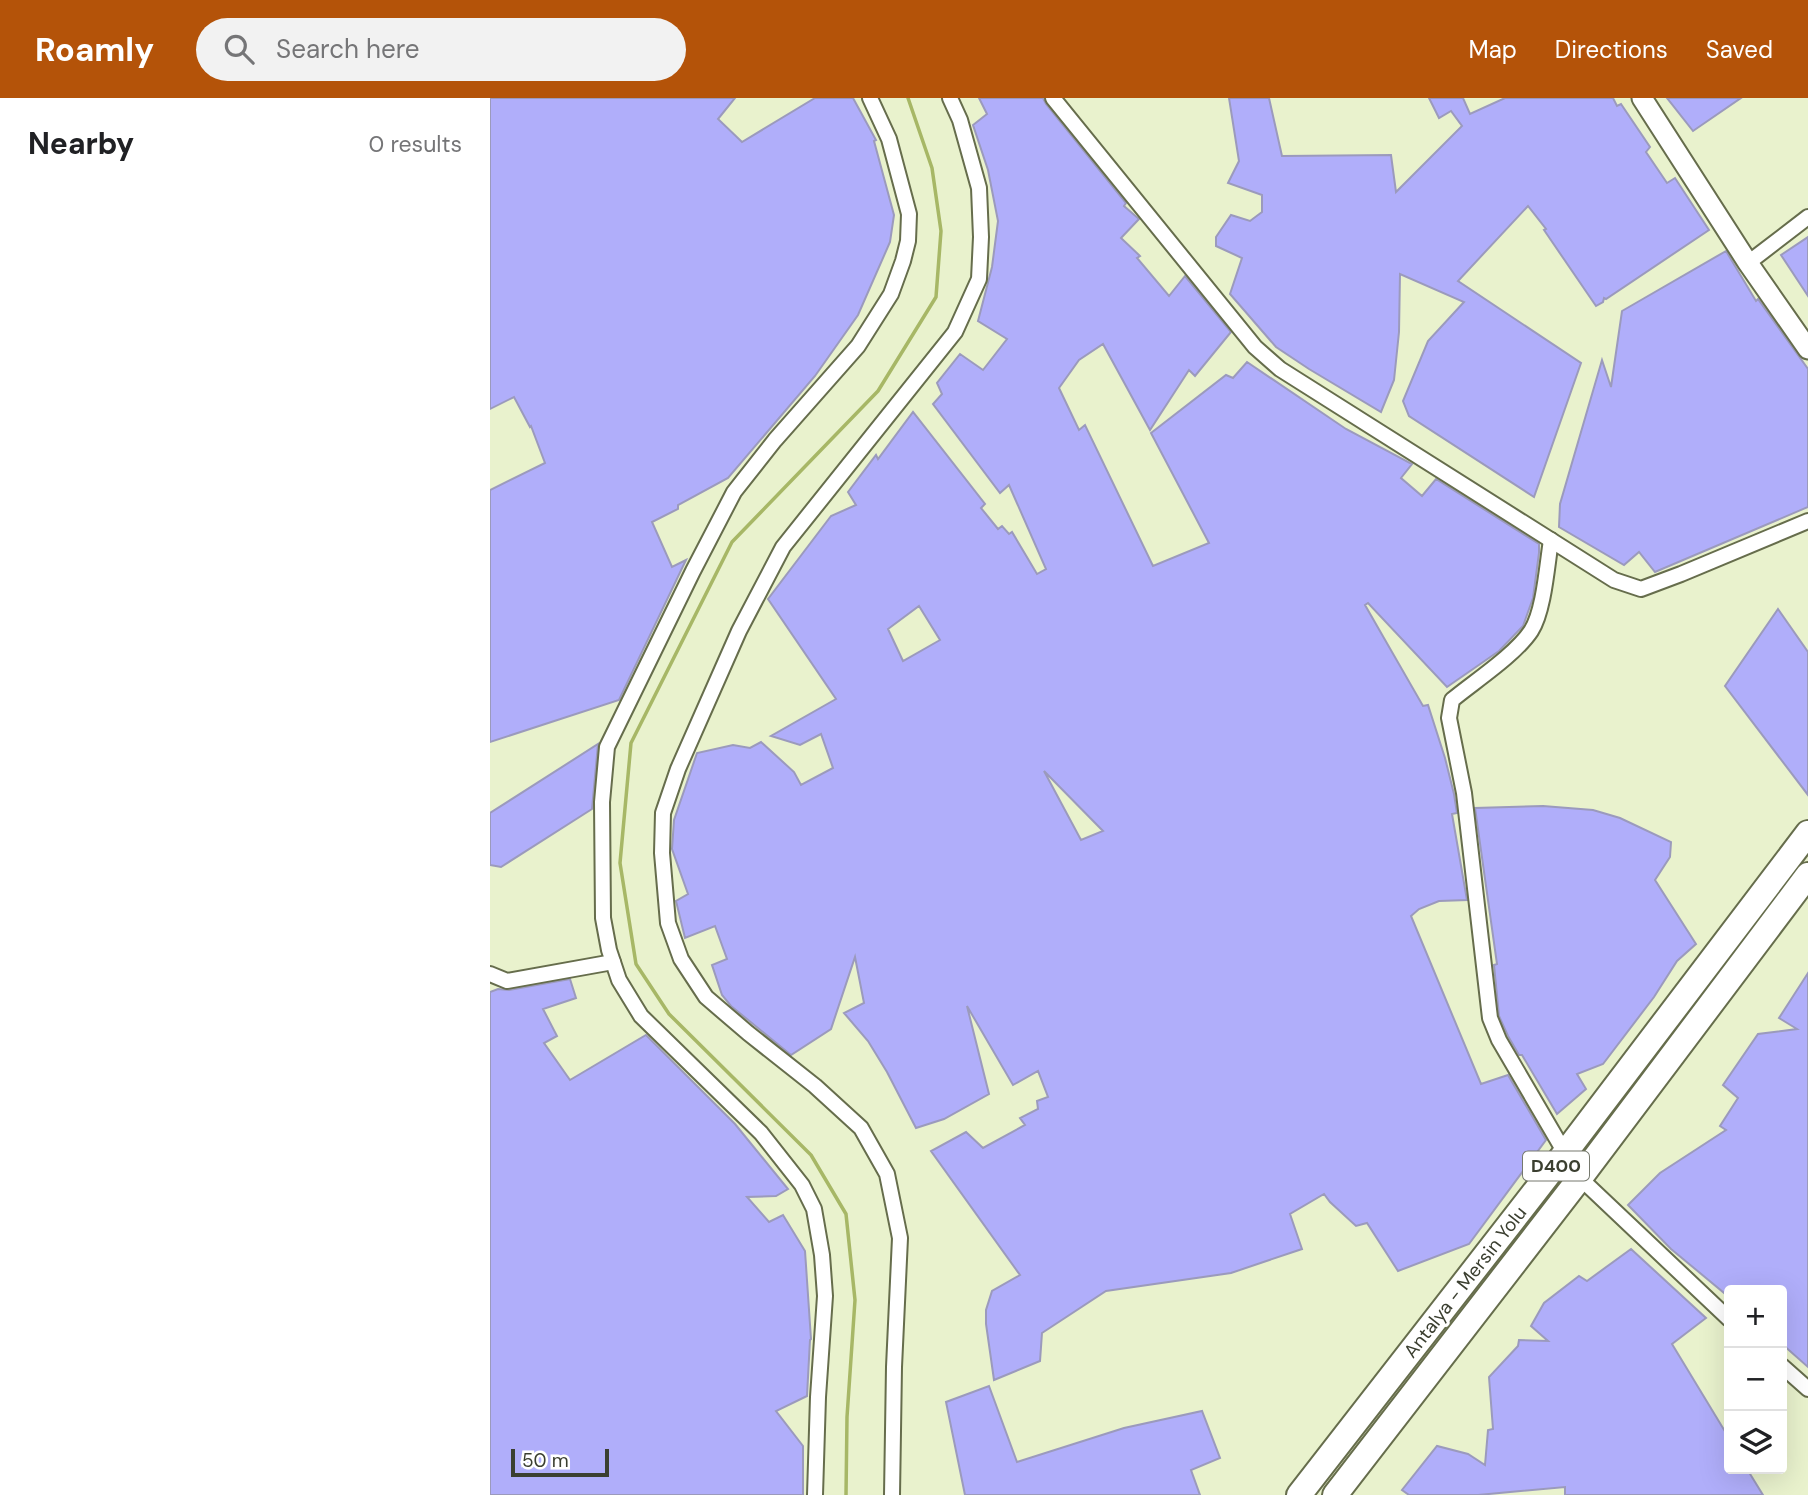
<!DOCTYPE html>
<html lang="en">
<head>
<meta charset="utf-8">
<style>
  body { margin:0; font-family:"DM Sans",sans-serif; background:#f2f2f2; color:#202124 }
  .controls { position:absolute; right:21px; bottom:21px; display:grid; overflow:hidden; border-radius:7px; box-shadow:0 7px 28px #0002 }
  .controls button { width:63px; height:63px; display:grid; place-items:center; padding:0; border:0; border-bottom:2px solid #e0e0e0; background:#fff; color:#202124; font:35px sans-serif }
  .scale { position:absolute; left:21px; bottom:18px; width:98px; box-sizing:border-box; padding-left:7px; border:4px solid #3b3f30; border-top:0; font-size:19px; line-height:24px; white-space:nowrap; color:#3b3f30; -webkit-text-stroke:5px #fff; paint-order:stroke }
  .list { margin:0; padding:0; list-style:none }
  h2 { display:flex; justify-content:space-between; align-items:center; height:91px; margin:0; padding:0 28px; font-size:30px }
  h2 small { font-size:23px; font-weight:400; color:#757577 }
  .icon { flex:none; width:38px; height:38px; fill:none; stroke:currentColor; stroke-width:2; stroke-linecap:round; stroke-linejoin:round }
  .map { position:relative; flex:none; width:1318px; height:1397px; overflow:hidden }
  header { display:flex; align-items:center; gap:42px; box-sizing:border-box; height:98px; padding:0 35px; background:#b45309; color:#fff }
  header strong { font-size:33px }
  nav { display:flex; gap:38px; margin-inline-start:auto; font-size:24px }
  .search { width:490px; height:63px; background:#f2f2f2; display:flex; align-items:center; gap:18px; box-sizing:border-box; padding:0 24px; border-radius:38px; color:#757577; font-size:26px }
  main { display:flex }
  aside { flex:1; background:#fff }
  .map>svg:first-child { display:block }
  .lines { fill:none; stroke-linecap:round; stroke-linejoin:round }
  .stream { stroke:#a7b766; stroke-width:3.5 }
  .building { fill:#b0aefa; stroke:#9b9abc; stroke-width:2; fill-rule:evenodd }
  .minor-casing { stroke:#666d4c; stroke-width:18 }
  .tertiary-casing { stroke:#666d4c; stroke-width:23 }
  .trunk-casing { stroke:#666d4c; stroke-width:28 }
  .minor { stroke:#fff; stroke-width:14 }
  .tertiary { stroke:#fff; stroke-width:19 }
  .trunk { stroke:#fff; stroke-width:24 }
  .labels { text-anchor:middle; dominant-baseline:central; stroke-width:6; stroke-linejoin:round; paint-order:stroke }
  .shield { fill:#fff; stroke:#76796e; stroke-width:2 }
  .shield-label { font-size:18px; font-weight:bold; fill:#3b3f30 }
  .street-label { font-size:19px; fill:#3b3f30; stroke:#fff }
</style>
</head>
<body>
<header>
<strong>Roamly</strong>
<div class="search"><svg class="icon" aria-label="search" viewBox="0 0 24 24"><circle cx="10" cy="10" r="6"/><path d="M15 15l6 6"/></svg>Search here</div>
<nav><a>Map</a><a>Directions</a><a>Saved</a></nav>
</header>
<main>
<aside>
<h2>Nearby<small>0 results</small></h2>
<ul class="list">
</ul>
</aside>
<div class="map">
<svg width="1318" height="1397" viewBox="0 0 1318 1397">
  <rect width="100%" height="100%" fill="#e9f2cd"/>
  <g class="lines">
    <polyline class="stream" points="356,1397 357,1319 365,1202 356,1116 321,1057 179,916 146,866 130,765 141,645 242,444 388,293 446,199 451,133 442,70 418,0"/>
  </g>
  <g class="building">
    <polygon points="0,0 245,0 228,21 252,44 325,0 363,0 386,42 384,43 404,117 400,144 368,217 325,278 238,380 188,407 188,411 162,424 182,469 196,462 129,602 0,644 0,392 55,365 41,328 40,329 24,299 0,311"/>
    <path d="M489,0h64l3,6 80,99 -2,3 15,13 -18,19 19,18 -3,2 32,38 16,-20 46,56 -36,44 -6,-6 -39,60 -47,-86 -24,16 -20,28 20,42 6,-5 68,141 56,-23 -58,-110 75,-58 7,3 14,-16 99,67 66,35 -11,14 21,18 14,-17 103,65v9l-6,45 -10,28 -24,25 -52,36 -79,-84 -3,2 58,101 5,-1 17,53 9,36 3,19 -5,1 15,86 -28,1 -20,8 -8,7 70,168 27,-9 38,65 -77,104 -71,27 -31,-48 -11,3 -26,-24 -6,-8 -34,20 12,35 -71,24 -125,18 -64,42 -2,28 -46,19 -8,-56v-14l6,-19 28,-16 -89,-124 35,-19 17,16 42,-23 -5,-7 18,-9 -1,-8 11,-4 -10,-26 -25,14 -46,-79 22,88 -45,25 -28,9 -29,-56 -19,-31 -24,-28 20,-10 -9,-46 -24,72 -40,26 -60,-49 -9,-11 -10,-30 15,-6 -12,-33 -30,12 -9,-37 12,-7 -16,-45 2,-29 23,-67 36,-8 17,3 11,-6 33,30 7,13 32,-17 -12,-34 -21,11 -29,-9 65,-37 -68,-100 63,-83 25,-11 -8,-13 28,-37 2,4 35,-47 72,92 -4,4 17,21 4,-3 7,8 3,-2 25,42 9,-5 -37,-84 -9,8 -67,-89 9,-10 -5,-11 23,-29 23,16 24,-31 -29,-18 14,-54 6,-46 -10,-51 -15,-45 14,-11zM429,508l21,34 -37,21 -15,-32zM554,673l59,60 -22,9z"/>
    <polygon points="739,0 779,0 792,58 901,57 906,94 972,28 961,13 949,20 939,0 973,0 980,16 1015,0 1123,0 1127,8 1131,6 1160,49 1156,54 1177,85 1185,80 1219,132 1116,201 1114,200 1113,204 1106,208 1054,132 1056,131 1038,108 968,183 1091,265 1044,399 919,318 913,303 938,243 974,204 910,176 909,234 904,282 891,314 819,271 786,249 740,196 752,160 726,148 726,139 741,117 760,123 772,114 772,97 738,85 749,63"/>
    <polygon points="1177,0 1251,0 1203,33"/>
    <polygon points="1318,139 1318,198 1291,157"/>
    <polygon points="1236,153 1266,203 1268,201 1318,271 1318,409 1165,474 1149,454 1134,467 1069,429 1070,406 1112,262 1121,289 1132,213"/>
    <polygon points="1288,511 1318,554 1318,697 1235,588"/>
    <polygon points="108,646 102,711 11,769 0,767 0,715"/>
    <polygon points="1053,708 1103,712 1130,720 1181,744 1180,759 1165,782 1206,846 1187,863 1164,899 1113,966 1087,976 1096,991 1067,1016 1032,957 1029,957 1018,938 1009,918 1004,867 1007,866 985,710"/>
    <polygon points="1318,875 1318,1269 1292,1246 1292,1192 1239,1192 1239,1199 1181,1151 1138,1107 1170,1075 1236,1032 1230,1028 1248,1000 1233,987 1268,936 1307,931 1289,920"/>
    <polygon points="80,881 86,900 53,911 67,938 54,945 80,982 156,937 245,1026 298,1091 286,1098 257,1099 279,1124 293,1117 315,1153 321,1241 320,1242 317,1298 286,1313 313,1348 313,1397 0,1397 0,894 8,891 19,892"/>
    <polygon points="1141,1151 1216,1220 1182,1246 1239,1340 1239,1371 1257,1371 1273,1397 1075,1397 1075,1389 988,1397 919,1397 912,1392 947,1348 978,1356 995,1367 998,1332 1003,1331 999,1279 1028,1248 1029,1242 1058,1243 1041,1228 1054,1205 1089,1178 1097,1183"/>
    <polygon points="499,1288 527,1364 634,1330 712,1313 730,1360 701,1372 710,1397 475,1397 456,1304"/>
  </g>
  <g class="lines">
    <g class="minor-casing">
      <g id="minor">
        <polyline points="563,0 765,249 790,271 1124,482 1151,491 1191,476 1318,423"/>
        <polyline points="1258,165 1318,119"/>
        <path d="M1061,442c-4,25 -7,71 -20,91 -16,24 -56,50 -79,69l-3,18 15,75 26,225 9,22 66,113"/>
        <polyline points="0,876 17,883 123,864"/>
        <polyline points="1090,1080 1239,1221"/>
        <polyline points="1292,1268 1318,1291"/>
        <polyline points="325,1397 328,1299 335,1198 332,1157 324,1111 312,1087 271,1035 151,918 129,882 119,852 113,820 112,704 117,649 203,473 244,394 285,342 368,248 401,196 413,163 418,143 419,116 399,41 380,0"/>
        <polyline points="402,1397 404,1269 410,1140 397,1076 371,1030 325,988 258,935 216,899 191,861 178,825 172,755 173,715 188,671 249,533 293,449 465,234 489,181 491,139 489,90 470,22 460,0"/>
      </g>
    </g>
    <g class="tertiary-casing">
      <polyline id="tertiary" points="1152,0 1258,165 1318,251"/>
    </g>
    <g class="trunk-casing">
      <g id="trunk">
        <polyline points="809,1397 1075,1055 1318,735"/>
        <polyline points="845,1397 1090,1080 1318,777"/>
      </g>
    </g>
    <use href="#minor" class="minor"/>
    <use href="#tertiary" class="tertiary"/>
    <use href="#trunk" class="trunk"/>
  </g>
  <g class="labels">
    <rect class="shield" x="1033" y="1053.5" width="66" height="29" rx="5"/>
    <g class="shield-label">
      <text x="1066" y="1068">D400</text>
    </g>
    <g class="street-label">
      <text transform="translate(975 1184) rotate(-52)">Antalya - Mersin Yolu</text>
    </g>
  </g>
</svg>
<div class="controls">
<button>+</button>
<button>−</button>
<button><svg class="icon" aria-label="layers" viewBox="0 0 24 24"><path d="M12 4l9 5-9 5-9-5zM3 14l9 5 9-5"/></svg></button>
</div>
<div class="scale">50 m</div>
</div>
</main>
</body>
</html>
